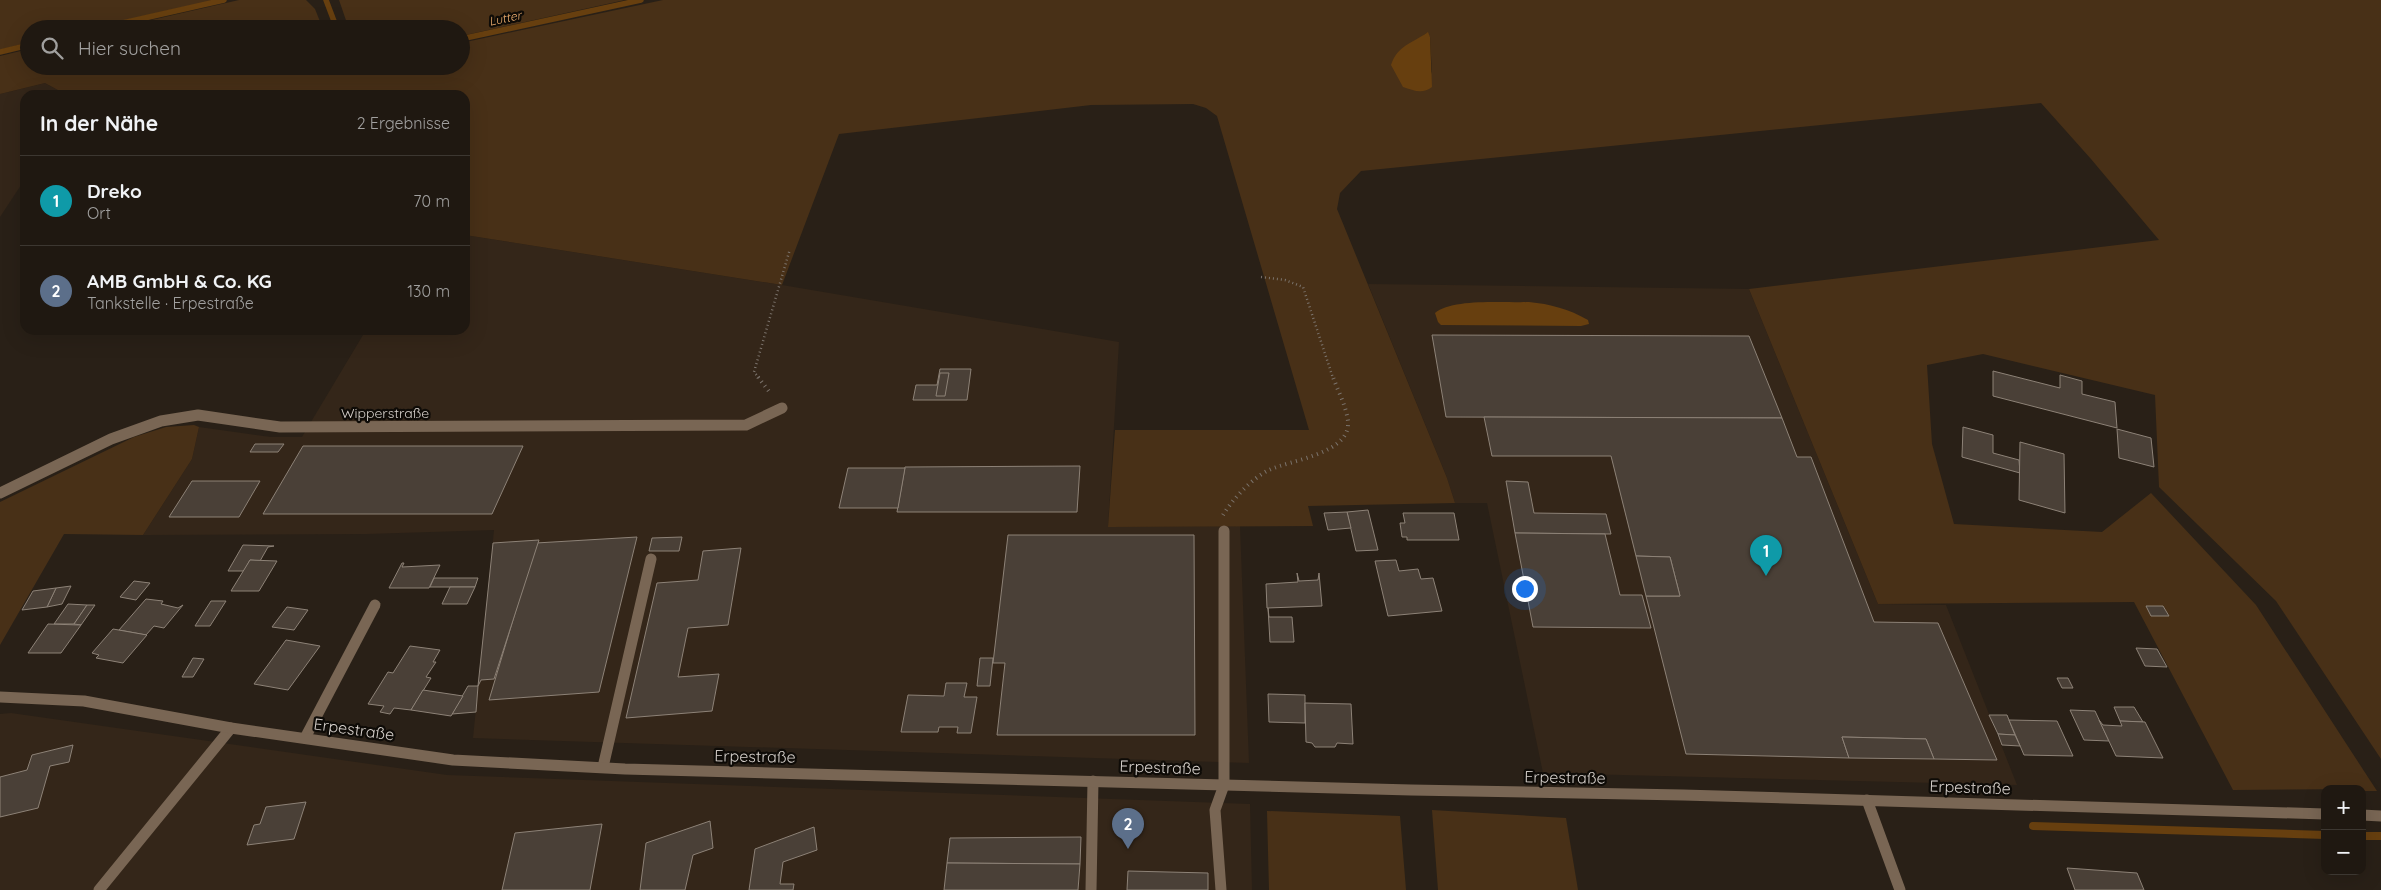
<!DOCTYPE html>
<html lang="de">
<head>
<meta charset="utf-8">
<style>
  body { margin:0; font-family:Quicksand,sans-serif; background:#27211a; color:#f1f3f6 }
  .controls { position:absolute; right:15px; bottom:15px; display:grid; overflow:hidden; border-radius:10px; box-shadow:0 5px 20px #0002 }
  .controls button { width:45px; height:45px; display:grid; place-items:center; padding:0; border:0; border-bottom:1px solid #3c3731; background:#1f1811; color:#f1f3f6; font:25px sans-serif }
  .you { position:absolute; left:1524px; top:588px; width:18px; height:18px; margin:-12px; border:4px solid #fff; border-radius:50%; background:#1a73e8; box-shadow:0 0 0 8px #1a73e833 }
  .badge { display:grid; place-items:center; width:32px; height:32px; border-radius:50%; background:#db2777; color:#fff; font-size:16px; font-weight:700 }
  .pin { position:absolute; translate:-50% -41px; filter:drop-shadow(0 1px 2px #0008) }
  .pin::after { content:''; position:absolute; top:26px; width:18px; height:15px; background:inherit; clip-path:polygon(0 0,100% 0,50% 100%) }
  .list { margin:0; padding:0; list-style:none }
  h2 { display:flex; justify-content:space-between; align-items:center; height:65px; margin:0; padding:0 20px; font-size:21px }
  h2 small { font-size:16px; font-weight:400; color:#a1a09f }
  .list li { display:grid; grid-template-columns:32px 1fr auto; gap:15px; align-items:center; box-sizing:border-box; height:90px; padding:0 20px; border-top:1px solid #3c3731 }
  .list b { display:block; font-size:19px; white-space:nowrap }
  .list p { margin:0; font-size:16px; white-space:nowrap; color:#a1a09f }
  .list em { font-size:16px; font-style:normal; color:#a1a09f }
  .icon { flex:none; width:28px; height:28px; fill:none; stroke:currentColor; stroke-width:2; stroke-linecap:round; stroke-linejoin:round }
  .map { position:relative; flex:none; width:2381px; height:890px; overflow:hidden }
  .search { position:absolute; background:#1f1811; box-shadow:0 5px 20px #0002; left:20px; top:20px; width:450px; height:55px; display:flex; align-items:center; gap:12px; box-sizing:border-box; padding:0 18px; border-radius:28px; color:#a1a09f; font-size:19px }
  .panel { position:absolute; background:#1f1811; box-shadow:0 5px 20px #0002; left:20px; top:90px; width:450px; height:245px; border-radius:15px }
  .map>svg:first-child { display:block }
  .built { fill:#342619 }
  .green { fill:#483017; fill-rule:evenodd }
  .water { fill:#673f0f }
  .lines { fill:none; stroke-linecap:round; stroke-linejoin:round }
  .stream-far1 { stroke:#673f0f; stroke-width:5.5 }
  .stream { stroke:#673f0f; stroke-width:8 }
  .building { fill:#4a4037; stroke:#8d8277 }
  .path-far1 { stroke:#7b736c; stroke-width:2.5; stroke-dasharray:1 3; stroke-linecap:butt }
  .path { stroke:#7b736c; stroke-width:4; stroke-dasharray:1 4.5; stroke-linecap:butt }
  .lane { stroke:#796654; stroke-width:11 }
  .street { stroke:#796654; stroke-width:11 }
  .labels { text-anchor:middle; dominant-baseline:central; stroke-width:4.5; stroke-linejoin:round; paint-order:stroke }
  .far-water-label { font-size:12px; font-style:italic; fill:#f5b372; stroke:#0e0b07 }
  .street-label { font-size:14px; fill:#d6d0cb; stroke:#0e0b07 }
  .near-street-label { font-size:16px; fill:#d6d0cb; stroke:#0e0b07 }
</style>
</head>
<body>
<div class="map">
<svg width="2381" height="890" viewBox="0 0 2381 890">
  <rect width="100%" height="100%" fill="#292017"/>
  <g class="built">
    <polygon points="45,83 67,95 25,95 25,179 0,217 0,94"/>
    <polygon points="465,235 782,285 1119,342 1108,527 1240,526 1249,763 473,738 494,530 367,534 143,535 192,459 199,427 271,437 302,437 366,330 465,330"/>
    <polygon points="1368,284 1749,289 1878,604 1946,605 2017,785 1543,773 1487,503 1455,503 1447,478"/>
    <polygon points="11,713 447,775 1250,804 1252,890 0,890 0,714"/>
  </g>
  <g class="green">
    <polygon points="0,0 215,0 85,29 29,29 29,42 0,50"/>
    <polygon points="239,0 306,0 315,9 323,29 112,29"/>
    <polygon points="339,0 625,0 461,36 461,29 349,29"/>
    <path d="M663,0h1718v759l-105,-158 -117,-114 -4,-92 -172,-41 -56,11 5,79 22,80 148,8 49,-39 105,112 121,186h-15v-2l-129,1 -99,-188 -256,2 -129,-315 410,-49 -68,-81 -50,-56 -680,68 -21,22 -3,16 110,269 8,25 -147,3 5,20 -205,1 7,-97h194l-92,-314 -11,-8 -13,-4 -102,1 -252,29 -57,151 -317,-50v-140h-398l-22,-12 -45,11v-38l29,-7v17h432v-23zM1427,33l3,4 2,37 -14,-35z"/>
    <polygon points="194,425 199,427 192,459 143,535 64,534 0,645 0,502 134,437 166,427"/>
    <polygon points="1432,810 1566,818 1578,890 1438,890"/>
    <polygon points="1267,811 1400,816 1406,890 1269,890"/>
  </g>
  <g class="water">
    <path d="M1428,32l2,5 2,50c-10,8 -19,3 -29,0l-12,-22c7,-20 20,-21 37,-33z"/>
    <path d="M1529,302c21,2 40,7 59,18l1,4 -8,2 -140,-1 -3,-3 -3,-9c17,-15 71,-10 94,-11z"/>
  </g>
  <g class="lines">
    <g class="stream-far1">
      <polyline points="326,0 337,29"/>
      <polyline points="96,29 224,0"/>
      <polyline points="461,39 641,0"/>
      <polyline points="0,52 29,45"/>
    </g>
    <g class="stream">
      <polyline points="2033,826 2325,835"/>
      <polyline points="2362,836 2381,836"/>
    </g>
  </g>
  <g class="building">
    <polygon points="1432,335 1749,336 1782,418 1446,417"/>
    <polygon points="940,369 971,369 967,400 913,400 916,385 937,385"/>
    <polygon points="1993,371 2060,388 2060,375 2082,381 2082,394 2115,402 2117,428 1993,396"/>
    <polygon points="940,373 949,373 945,396 936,396"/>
    <polygon points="1484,417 1782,418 1797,457 1811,457 1874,622 1938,623 1997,760 1934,759 1926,739 1842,737 1849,758 1686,754 1646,596 1680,596 1670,557 1636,556 1611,456 1492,456"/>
    <polygon points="1963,427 1993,435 1993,453 2019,460 2020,473 1962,457"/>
    <polygon points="2117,429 2151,438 2154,467 2119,458"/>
    <polygon points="2020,442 2064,454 2065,513 2019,500"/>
    <polygon points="255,444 284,444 278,452 250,452"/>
    <polygon points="303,446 523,446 492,514 263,514"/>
    <polygon points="1080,466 1077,512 897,512 905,467"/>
    <polygon points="848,468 905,468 898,508 839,508"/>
    <polygon points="192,481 260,481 239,517 169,517"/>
    <polygon points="1506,481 1528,482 1534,513 1606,514 1611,534 1515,533"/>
    <polygon points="1368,510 1378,550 1356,551 1347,512"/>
    <polygon points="1347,512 1351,528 1328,530 1324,513"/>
    <polygon points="1403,513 1454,513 1459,540 1407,540 1407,537 1402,537 1400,523 1405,523"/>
    <polygon points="1515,533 1605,534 1620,595 1642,595 1651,628 1533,627"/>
    <polygon points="1008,535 1194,535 1195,735 997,735 1005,663 993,663"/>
    <polygon points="637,537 599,692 489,700 536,543"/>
    <polygon points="682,537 679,551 649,551 652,538"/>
    <polygon points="539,540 494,679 481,680 478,686 493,543"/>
    <polygon points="243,545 274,546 268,547 260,561 250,560 244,571 228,571"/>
    <polygon points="741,548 728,625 688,628 678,677 719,674 712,711 626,718 657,583 698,580 703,551"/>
    <polygon points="1636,556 1670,557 1680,596 1646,596"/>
    <polygon points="250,560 277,561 259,591 231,591"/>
    <polygon points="1396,560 1399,571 1418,569 1421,579 1433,578 1442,611 1388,616 1375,561"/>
    <polygon points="402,563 404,563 402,567 440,565 429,588 389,588"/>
    <polygon points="1297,573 1299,581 1318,580 1319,573 1322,606 1267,608 1266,584 1298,582"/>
    <polygon points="434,578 478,578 475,587 430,587"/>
    <polygon points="134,581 150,583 136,600 120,597"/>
    <polygon points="71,586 62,604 47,607 56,588"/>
    <polygon points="450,587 475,587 467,604 442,604"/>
    <polygon points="56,588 47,607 22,610 33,591"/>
    <polygon points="146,599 163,601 161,604 178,608 183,605 164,628 154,626 146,635 119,630"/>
    <polygon points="211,601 226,601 210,626 195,626"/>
    <polygon points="68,604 87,605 74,624 54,624"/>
    <polygon points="87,605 95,605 81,625 74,624"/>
    <polygon points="2146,606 2163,606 2169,616 2151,616"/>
    <polygon points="287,607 308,610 294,630 272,627"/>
    <polygon points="1268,608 1269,617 1292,617 1294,642 1270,642"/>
    <polygon points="48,624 81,625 61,653 28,653"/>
    <polygon points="113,629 147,635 123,663 96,658 99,655 92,653"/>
    <polygon points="286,640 320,646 288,690 254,684"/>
    <polygon points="410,646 440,650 433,662 436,662 426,677 431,678 411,710 394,708 390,714 380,712 384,706 368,704 388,672 393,673"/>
    <polygon points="2136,648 2157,649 2167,667 2145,666"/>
    <polygon points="193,658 204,659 193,677 182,677"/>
    <polygon points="980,658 993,658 990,686 977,686"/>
    <polygon points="2057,678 2068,678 2073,688 2062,688"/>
    <polygon points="946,683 967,683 964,697 977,697 971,733 957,733 958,727 939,727 938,732 901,732 908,695 944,696"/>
    <polygon points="468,686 478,686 476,712 452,714"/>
    <polygon points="423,690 463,696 451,716 411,710"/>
    <polygon points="1268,694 1305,695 1305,723 1269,722"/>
    <polygon points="1305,703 1351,704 1353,744 1337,743 1335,747 1315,747 1312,743 1306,742"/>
    <polygon points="2114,707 2134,707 2143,722 2120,721"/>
    <polygon points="2070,710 2095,711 2109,741 2084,740"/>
    <polygon points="1989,715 2007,715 2015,735 1998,734"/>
    <polygon points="2009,720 2057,721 2073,756 2024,755"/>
    <polygon points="2099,720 2103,725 2122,726 2120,721 2145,722 2163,758 2116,756"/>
    <polygon points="1998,734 2015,735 2020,746 2002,745"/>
    <polygon points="1842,737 1926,739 1934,759 1849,758"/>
    <polygon points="73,745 69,762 50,766 38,808 0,817 0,777 27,770 32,755"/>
    <polygon points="306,802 294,839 247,845 254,825 260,824 266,807"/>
    <polygon points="710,821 713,848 693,855 685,890 640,890 646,843"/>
    <polygon points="602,824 590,890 502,890 515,833"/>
    <polygon points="814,827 817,850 783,862 780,884 794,884 793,890 749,890 755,849"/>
    <polygon points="1081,837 1080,864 947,863 950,838"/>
    <polygon points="947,863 1080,864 1078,890 944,890"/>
    <polygon points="2067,868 2137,873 2144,890 2075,890"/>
    <polygon points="1128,871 1208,873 1208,890 1127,890"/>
  </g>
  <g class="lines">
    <g class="path-far1">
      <polyline points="1261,277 1285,280 1303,287 1333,378"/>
      <polyline points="759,378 754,372 790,249"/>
    </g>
    <g class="path">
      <polyline points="758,377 771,394"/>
      <path d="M1223,515c9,-15 29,-37 46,-45 21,-10 82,-16 79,-49 -2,-15 -10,-30 -15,-44"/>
    </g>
    <g class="lane">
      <polyline points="305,738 375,605"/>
      <polyline points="603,767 651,559"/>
      <polyline points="99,890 231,728"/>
      <polyline points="1091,890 1093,781"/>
      <polyline points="1221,890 1215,810 1224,785 1224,531"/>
    </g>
    <g class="street">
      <polyline points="0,493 111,439 161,421 198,415 280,427 746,425 782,408"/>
      <polyline points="0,697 84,701 231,728 453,760 625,769 1411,790 1683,795 2325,814"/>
      <polyline points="1867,800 1900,890"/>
      <polyline points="2362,815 2381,816"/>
    </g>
  </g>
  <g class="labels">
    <g class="far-water-label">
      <text transform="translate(505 18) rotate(-12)">Lutter</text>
    </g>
    <g class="street-label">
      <text x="385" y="413">Wipperstraße</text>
    </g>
    <g class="near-street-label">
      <text transform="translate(354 729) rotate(8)">Erpestraße</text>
      <text transform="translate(755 756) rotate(1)">Erpestraße</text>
      <text transform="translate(1160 767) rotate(2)">Erpestraße</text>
      <text transform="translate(1565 777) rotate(1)">Erpestraße</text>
      <text transform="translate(1970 787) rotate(2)">Erpestraße</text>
    </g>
  </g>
</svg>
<div class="controls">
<button>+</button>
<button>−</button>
</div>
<div class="you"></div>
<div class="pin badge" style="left:1766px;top:576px;background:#0f9aa8">1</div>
<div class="pin badge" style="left:1128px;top:849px;background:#5c6f8a">2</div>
<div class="search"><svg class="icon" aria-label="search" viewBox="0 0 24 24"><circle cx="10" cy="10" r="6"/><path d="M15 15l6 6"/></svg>Hier suchen</div>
<section class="panel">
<h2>In der Nähe<small>2 Ergebnisse</small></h2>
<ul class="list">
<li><span class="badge" style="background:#0f9aa8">1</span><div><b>Dreko</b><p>Ort</p></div><em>70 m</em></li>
<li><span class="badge" style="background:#5c6f8a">2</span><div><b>AMB GmbH &amp; Co. KG</b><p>Tankstelle · Erpestraße</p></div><em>130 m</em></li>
</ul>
</section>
</div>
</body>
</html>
